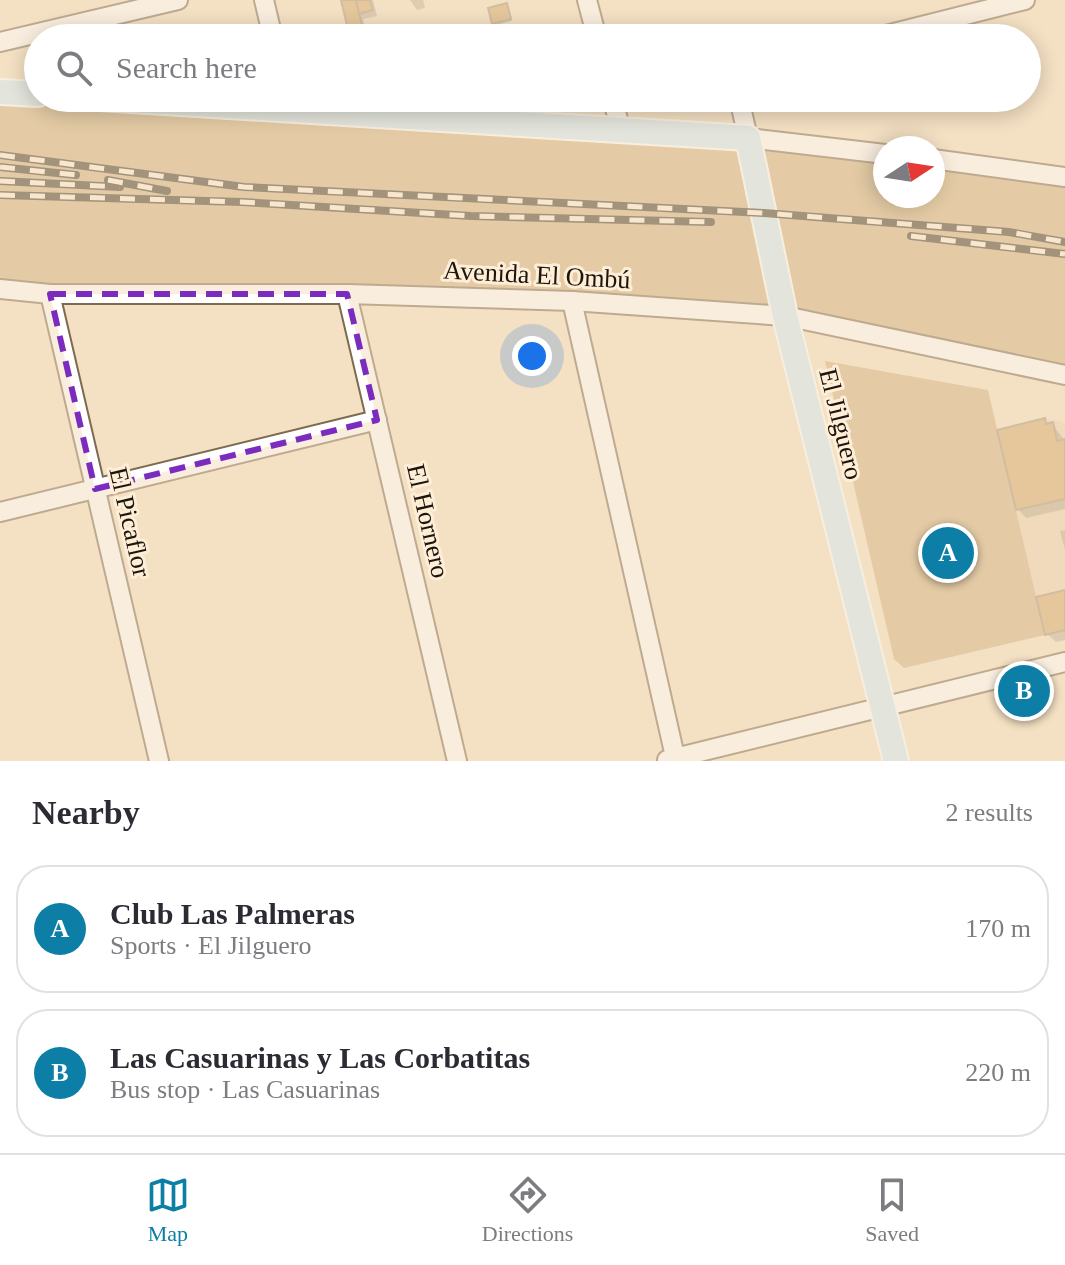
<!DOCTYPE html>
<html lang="en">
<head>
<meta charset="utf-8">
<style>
  body { margin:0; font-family:Georgia,serif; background:#f2f2f3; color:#2b2b33 }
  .compass { position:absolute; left:873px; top:136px; width:72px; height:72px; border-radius:50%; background:#fff; box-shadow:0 4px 20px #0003; rotate:78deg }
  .you { position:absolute; left:532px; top:356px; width:28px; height:28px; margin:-20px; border:6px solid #fff; border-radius:50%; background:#1a73e8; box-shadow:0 0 0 12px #1a73e833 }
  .badge { display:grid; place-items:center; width:52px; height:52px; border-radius:50%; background:#0d7ea6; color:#fff; font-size:26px; font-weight:700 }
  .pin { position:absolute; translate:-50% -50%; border:4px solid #fff; box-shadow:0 2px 8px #0006 }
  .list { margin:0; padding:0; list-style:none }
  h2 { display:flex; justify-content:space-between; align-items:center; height:104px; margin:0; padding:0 32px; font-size:34px }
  h2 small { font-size:26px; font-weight:400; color:#7c7c81 }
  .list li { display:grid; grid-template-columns:52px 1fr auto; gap:24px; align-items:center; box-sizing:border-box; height:128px; margin:0 16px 16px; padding:0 16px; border:2px solid #e1e1e2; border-radius:32px }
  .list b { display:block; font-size:30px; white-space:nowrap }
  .list p { margin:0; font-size:26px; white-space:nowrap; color:#7c7c81 }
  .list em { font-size:26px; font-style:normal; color:#7c7c81 }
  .icon { flex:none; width:44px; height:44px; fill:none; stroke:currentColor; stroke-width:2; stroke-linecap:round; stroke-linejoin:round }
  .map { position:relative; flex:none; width:1065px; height:761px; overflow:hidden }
  .search { position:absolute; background:#fff; box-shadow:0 4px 20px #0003; left:24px; right:24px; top:24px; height:88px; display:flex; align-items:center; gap:20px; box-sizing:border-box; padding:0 28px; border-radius:44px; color:#7c7c81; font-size:30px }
  .sheet { height:392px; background:#fff }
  nav { display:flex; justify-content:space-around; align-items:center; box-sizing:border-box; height:112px; border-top:2px solid #e1e1e2; background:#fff; font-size:22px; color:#7c7c81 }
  nav a { display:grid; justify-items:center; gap:4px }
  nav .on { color:#0d7ea6 }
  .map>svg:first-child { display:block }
  .built { fill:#ecd3b1 }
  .green { fill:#d1b182 }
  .shadow { fill:#0003 }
  .building { fill:#d3a96c; stroke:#a79479; stroke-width:2 }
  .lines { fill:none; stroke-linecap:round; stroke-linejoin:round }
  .minor-casing { stroke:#7d6b51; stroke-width:22 }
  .major-casing { stroke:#fff; stroke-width:28 }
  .minor { stroke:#fff; stroke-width:18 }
  .major { stroke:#ceebfa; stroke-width:24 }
  .rail-casing { stroke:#3f3629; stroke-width:8 }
  .rail { stroke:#feeed7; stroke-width:5; stroke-dasharray:15; stroke-linecap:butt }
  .marked { fill:none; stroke:#7b2cbf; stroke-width:6; stroke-dasharray:16 10; stroke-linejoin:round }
  .labels { text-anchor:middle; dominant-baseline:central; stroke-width:6; stroke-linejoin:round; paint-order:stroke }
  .street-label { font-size:26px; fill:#1c150b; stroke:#feeed7 }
</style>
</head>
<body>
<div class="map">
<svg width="1065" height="761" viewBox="0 0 1065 761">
  <rect width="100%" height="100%" fill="#f4e0c3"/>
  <polygon class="built" points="1045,418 1065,423 1065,630 1045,635 997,430"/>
  <g class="green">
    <polygon points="0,92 38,98 99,98 885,154 885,196 933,196 933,159 1065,177 1065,375 785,315 0,289"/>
    <polygon points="825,361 988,390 1045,635 904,668 894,659"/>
  </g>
  <g class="shadow">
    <polygon points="343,0 373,0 377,16 363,19 368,38 322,38 350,31"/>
    <polygon points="410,0 423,0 425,8 417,10"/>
    <polygon points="506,5 512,21 496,25 494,23"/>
    <polygon points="1044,421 1052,424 1065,441 1065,509 1026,518 1018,509"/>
    <polygon points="1065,530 1065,550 1060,531"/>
    <polygon points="1065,592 1065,640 1056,642 1047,634"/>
  </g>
  <g class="building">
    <polygon points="341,0 356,0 365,38 350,38"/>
    <polygon points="356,0 370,0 373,10 359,14"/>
    <polygon points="507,3 511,19 492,24 488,8"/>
    <polygon points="529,26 532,38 508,38 507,31"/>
    <polygon points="1045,418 1046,424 1053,422 1057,441 1065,439 1065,499 1016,510 997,430"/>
    <polygon points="1065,590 1065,630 1045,635 1036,597"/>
  </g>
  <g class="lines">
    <g class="minor-casing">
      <g id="minor">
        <polyline points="264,0 273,38"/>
        <polyline points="587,0 597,38"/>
        <polyline points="874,38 1025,0"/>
        <polyline points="0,42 178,0"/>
        <polyline points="612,98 621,130"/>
        <polyline points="739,98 748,138 885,154"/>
        <polyline points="614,103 635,98"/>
        <polyline points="933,159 1065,177"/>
        <polyline points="0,289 50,294 347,294 572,301 785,316 1065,375"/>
        <polyline points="50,294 159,761"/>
        <polyline points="347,294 457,761"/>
        <polyline points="572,301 676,761"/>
        <polyline points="0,512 377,420"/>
        <polyline points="667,760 1065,662"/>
      </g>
    </g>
    <g class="major-casing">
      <g id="major">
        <polyline points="0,92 38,94"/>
        <polyline points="99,98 748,138 785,316 896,761"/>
      </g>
    </g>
    <use href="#minor" class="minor"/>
    <use href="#major" class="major"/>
    <g class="rail-casing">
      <g id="rail">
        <polyline points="0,155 244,187 764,213 1009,232 1065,242"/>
        <polyline points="0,167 76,175"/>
        <polyline points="108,180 167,191"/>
        <polyline points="0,181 120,187"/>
        <polyline points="0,195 242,202 471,216 711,222"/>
        <polyline points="911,236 1065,254"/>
      </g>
    </g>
    <use href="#rail" class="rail"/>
  </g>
  <path d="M0 0H1065V761H0ZM50,294h297l30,126 -282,69z" fill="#f4e0c3" fill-opacity=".55" fill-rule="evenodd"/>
  <path class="marked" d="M50,294h297l30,126 -282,69z"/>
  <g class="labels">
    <g class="street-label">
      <text transform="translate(537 275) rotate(3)">Avenida El Ombú</text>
      <text transform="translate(841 424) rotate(76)">El Jilguero</text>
      <text transform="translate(428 521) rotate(77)">El Hornero</text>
      <text transform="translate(130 522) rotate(77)">El Picaflor</text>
    </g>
  </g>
</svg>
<svg class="compass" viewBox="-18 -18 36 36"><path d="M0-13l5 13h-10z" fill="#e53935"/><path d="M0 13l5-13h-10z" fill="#7c7c81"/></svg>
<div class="you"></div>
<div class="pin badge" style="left:948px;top:553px">A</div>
<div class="pin badge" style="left:1024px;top:691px">B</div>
<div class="search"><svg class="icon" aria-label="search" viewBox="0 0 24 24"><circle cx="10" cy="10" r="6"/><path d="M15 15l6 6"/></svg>Search here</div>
</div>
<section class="sheet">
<h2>Nearby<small>2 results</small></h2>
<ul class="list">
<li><span class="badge">A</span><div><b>Club Las Palmeras</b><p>Sports · El Jilguero</p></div><em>170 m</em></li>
<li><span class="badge">B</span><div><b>Las Casuarinas y Las Corbatitas</b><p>Bus stop · Las Casuarinas</p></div><em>220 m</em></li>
</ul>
</section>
<nav>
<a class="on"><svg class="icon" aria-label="map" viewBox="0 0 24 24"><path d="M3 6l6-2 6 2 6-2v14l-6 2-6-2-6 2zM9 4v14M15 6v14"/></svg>Map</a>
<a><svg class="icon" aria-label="directions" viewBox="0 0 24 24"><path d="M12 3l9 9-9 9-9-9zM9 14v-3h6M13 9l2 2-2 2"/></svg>Directions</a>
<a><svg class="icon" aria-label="saved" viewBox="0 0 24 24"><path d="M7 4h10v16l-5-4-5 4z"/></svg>Saved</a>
</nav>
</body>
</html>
